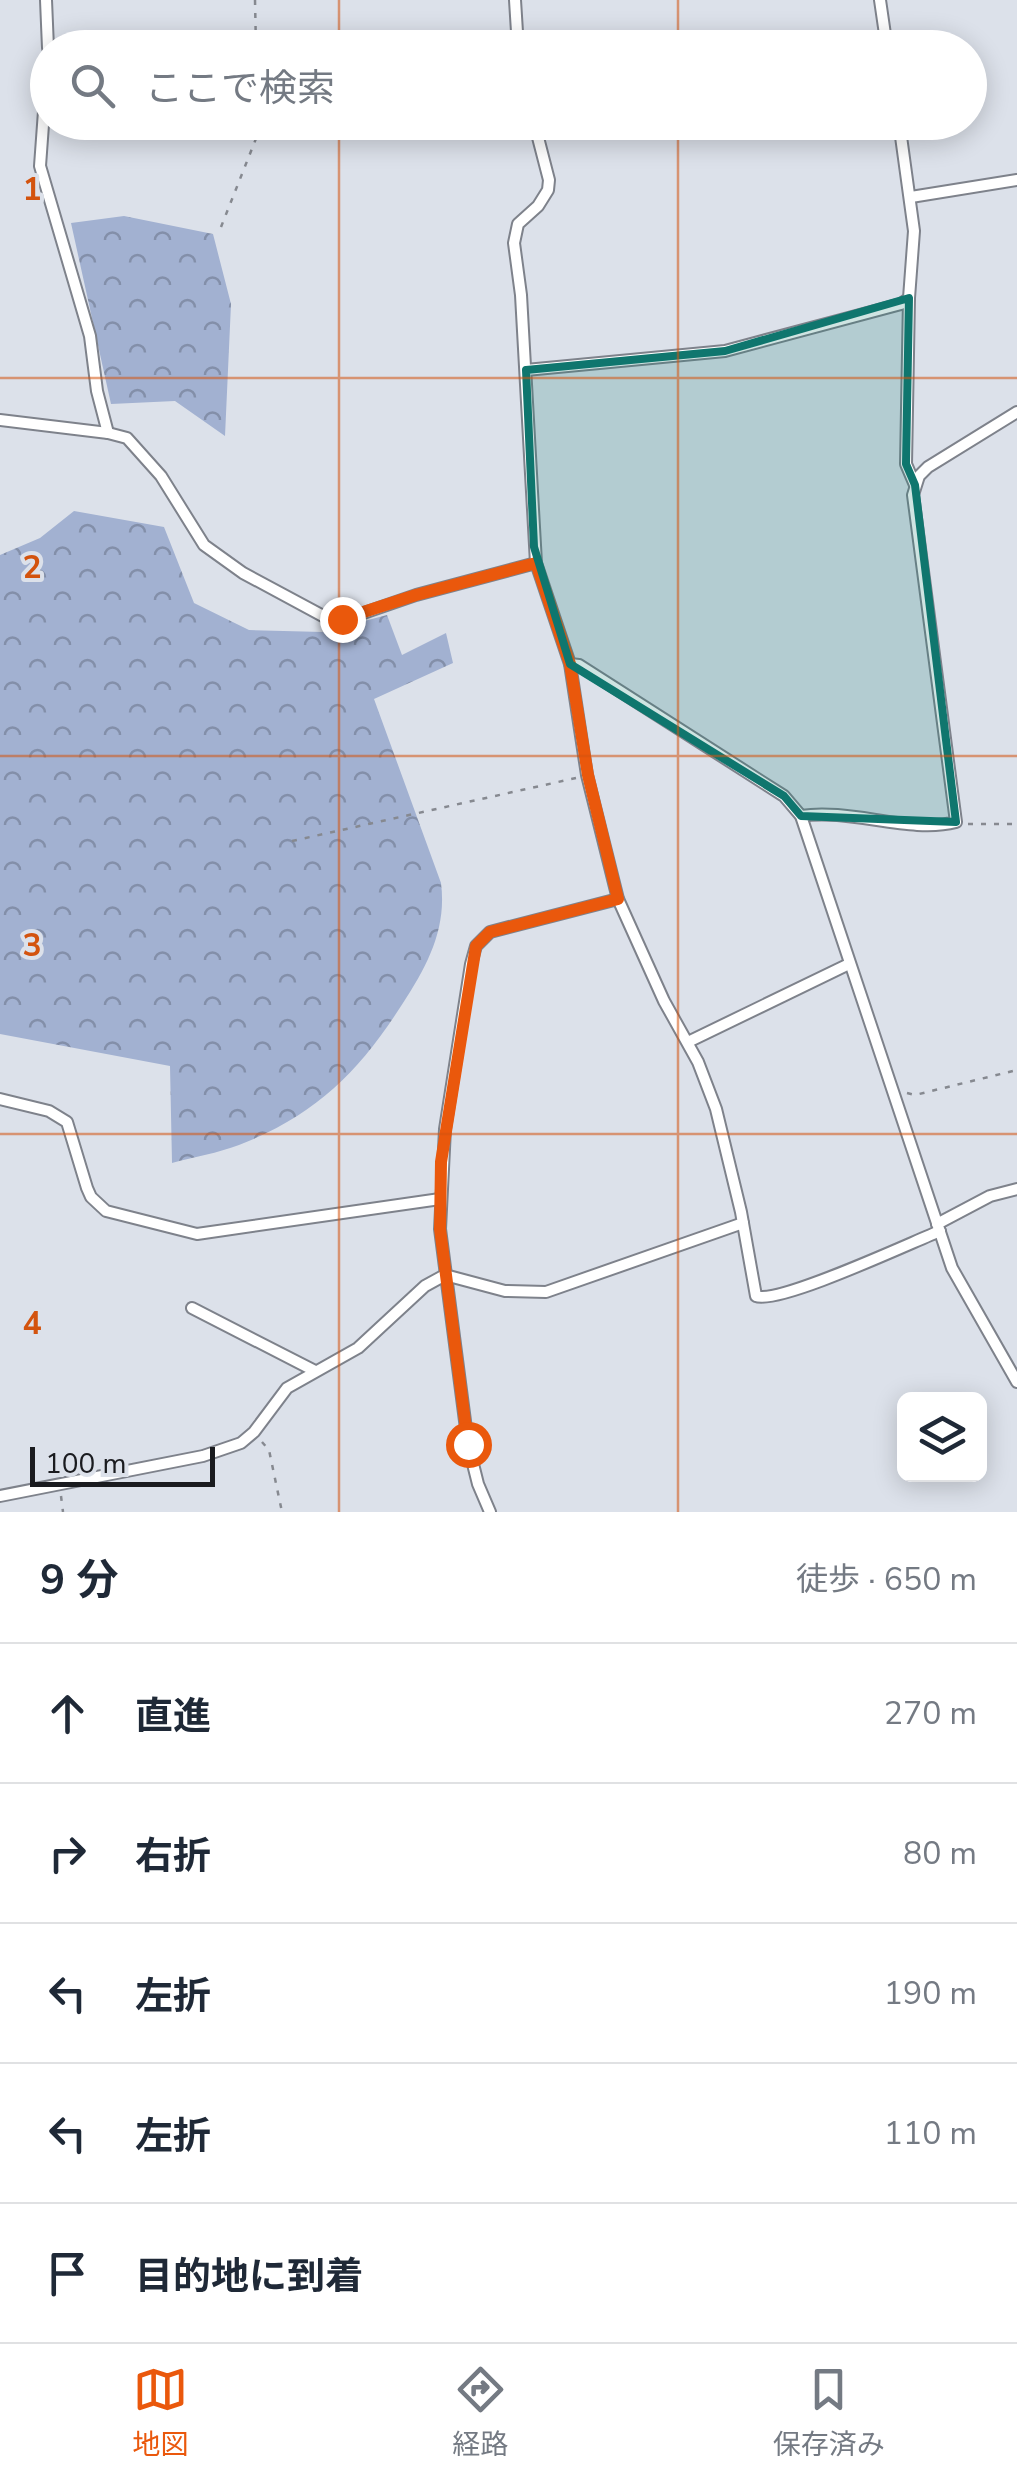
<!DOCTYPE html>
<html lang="ja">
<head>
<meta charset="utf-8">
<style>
  body { margin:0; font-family:"Nunito Sans","Noto Sans JP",sans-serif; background:#f2f2f3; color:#1f2937 }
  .controls { position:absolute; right:30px; bottom:30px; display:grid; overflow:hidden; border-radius:15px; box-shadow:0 5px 25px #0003 }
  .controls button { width:90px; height:90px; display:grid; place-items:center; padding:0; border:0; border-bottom:2px solid #e0e1e3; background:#fff; color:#1f2937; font:50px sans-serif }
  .scale { position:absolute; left:30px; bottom:25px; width:185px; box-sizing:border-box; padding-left:10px; border:5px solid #1a1b1f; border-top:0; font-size:28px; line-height:35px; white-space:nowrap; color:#1a1b1f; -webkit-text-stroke:8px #dce1ea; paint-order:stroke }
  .stop { position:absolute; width:30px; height:30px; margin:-22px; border:8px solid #ea580c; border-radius:50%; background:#fff }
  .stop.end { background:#ea580c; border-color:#fff; box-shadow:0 2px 10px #0008 }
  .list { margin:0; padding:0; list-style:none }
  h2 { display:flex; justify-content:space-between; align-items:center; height:130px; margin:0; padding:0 40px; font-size:42px }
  h2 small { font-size:32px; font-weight:400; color:#747a83 }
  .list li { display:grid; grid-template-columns:65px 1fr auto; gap:30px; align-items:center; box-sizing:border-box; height:140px; padding:0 40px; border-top:2px solid #e0e1e3 }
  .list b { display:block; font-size:38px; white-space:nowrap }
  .list em { font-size:32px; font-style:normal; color:#747a83 }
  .icon { flex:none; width:55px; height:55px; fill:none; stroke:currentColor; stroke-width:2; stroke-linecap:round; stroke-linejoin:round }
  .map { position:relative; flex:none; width:1017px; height:1512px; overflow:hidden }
  .search { position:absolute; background:#fff; box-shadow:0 5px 25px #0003; left:30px; right:30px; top:30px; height:110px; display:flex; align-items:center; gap:25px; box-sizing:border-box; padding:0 35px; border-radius:55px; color:#747a83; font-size:38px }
  .sheet { height:830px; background:#fff }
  nav { display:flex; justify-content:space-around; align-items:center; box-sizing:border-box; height:140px; border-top:2px solid #e0e1e3; background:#fff; font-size:28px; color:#747a83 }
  nav a { display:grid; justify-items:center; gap:5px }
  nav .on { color:#ea580c }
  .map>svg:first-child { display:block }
  .forest { fill:url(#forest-crowns) }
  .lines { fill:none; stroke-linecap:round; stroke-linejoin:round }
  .minor-casing { stroke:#7e828b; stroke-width:14 }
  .path { stroke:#868990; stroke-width:2.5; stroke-dasharray:5 8; stroke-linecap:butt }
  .minor { stroke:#fff; stroke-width:10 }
  .route { stroke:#ea580c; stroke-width:12 }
  .marked { fill:#0f766e; fill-opacity:0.2; stroke:#0f766e; stroke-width:8; stroke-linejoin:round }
  .grid { fill:none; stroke:#d3530e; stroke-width:2.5; stroke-opacity:0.55 }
  .grid-label { font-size:32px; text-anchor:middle; font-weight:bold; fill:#d3530e; stroke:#dce1ea; stroke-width:8; stroke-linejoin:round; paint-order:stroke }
</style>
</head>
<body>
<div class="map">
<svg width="1017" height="1512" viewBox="0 0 1017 1512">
  <defs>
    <pattern id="forest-crowns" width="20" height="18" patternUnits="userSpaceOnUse" patternTransform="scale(2.5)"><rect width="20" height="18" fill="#a2b1d1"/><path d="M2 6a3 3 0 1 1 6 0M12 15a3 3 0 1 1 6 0" fill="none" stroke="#838fa9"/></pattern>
  </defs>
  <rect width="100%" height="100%" fill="#dce1ea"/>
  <g class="forest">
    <polygon points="124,216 213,234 231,304 225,436 175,401 111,404 71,223"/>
    <path d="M74,511l90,16 30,76 55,27 74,2 64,-17 15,40 44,-22 7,30 -79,36 67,184c6,46 -14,83 -38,120 -44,69 -87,112 -164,142 -21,8 -45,12 -67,18l-2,-97 -170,-32v-479l40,-17z"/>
  </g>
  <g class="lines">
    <g class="minor-casing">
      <g id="minor">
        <polyline points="46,0 48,48"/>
        <polyline points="515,0 518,48"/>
        <polyline points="880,0 887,48"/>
        <polyline points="48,56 40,166 90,336 97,391 108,433"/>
        <path d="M534,122l15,58 -1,10 -10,16 -20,18 -4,19 7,52 15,268 34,101 17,111 31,124 46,102 34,61 18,47 25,103 15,84c22,9 154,-53 184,-65"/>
        <polyline points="911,197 1017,180"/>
        <polyline points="909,298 906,464 915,485"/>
        <polyline points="526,370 725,351 901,304 909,298 914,231 899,122"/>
        <polyline points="0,420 108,433 127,438 161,476 204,545 243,573 323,616 352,617 416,595 536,563"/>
        <polyline points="570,664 579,665 784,796 801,816 952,1268 1017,1382"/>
        <path d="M801,816c49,-8 109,18 155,6l-43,-327 6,-19 9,-9 89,-55"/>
        <polyline points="688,1042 849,964"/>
        <polyline points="0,1099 49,1111 67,1122 87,1188 91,1197 106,1211 197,1234 440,1199"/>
        <polyline points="937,1224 990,1196 1017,1189"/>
        <polyline points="192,1308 315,1371"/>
        <polyline points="0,1496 203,1456 241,1443 254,1432 287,1388 358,1348 425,1286 445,1275 505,1291 546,1292 743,1223"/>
        <polyline points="490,1512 478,1484 468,1444 440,1229 445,1129 471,964 476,946 490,932 618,899"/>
      </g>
    </g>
    <g class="path">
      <polyline points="255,0 256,48"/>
      <polyline points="221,227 259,131 259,122"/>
      <polyline points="968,824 1017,824"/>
      <polyline points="292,841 576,778"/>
      <polyline points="907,1093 915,1095 1017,1070"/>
      <polyline points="262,1442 269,1450 282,1512"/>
      <polyline points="61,1496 63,1512"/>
    </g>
    <use href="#minor" class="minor"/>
  </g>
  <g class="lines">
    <polyline class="route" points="342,619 416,595 536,563 570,664 588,775 618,899 490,932 476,946 441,1162 440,1229 468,1444"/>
  </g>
  <path class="marked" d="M909,298l-3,166 9,21 41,337 -155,-6 -17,-20 -214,-132 -36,-117 -8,-177 199,-19z"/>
  <path class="grid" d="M339,0v48M678,0v48M339,122v1390M678,122v1390M0,378h1017M0,756h1017M0,1134h1017"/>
  <g class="grid-label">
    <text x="32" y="200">1</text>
    <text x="32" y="578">2</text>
    <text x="32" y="956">3</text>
    <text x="32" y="1334">4</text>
  </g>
</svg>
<div class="controls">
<button><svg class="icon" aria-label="layers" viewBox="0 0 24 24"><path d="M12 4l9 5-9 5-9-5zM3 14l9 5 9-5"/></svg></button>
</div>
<div class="scale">100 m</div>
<div class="stop" style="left:468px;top:1444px"></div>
<div class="stop end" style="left:342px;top:619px"></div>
<div class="search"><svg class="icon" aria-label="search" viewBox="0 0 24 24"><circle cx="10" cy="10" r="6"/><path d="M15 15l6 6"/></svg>ここで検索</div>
</div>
<section class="sheet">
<h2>9 分<small>徒歩 · 650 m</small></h2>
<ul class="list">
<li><svg class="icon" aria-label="ahead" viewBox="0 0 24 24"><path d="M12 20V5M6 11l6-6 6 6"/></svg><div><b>直進</b></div><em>270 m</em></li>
<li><svg class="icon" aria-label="right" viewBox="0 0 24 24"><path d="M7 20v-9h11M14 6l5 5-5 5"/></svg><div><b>右折</b></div><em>80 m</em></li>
<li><svg class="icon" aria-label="left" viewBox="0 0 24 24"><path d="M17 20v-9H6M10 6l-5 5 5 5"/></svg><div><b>左折</b></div><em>190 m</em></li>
<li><svg class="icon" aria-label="left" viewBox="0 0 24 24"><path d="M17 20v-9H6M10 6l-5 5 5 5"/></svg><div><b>左折</b></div><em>110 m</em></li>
<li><svg class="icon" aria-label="arrive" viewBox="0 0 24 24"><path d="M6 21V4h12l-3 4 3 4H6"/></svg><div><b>目的地に到着</b></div></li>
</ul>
</section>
<nav>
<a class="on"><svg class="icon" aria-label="map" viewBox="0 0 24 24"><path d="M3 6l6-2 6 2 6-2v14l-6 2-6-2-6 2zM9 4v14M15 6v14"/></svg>地図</a>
<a><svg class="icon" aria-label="directions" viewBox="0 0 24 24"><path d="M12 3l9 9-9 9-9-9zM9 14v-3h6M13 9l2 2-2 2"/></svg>経路</a>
<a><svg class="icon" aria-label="saved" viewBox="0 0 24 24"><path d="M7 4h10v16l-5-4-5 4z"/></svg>保存済み</a>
</nav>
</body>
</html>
